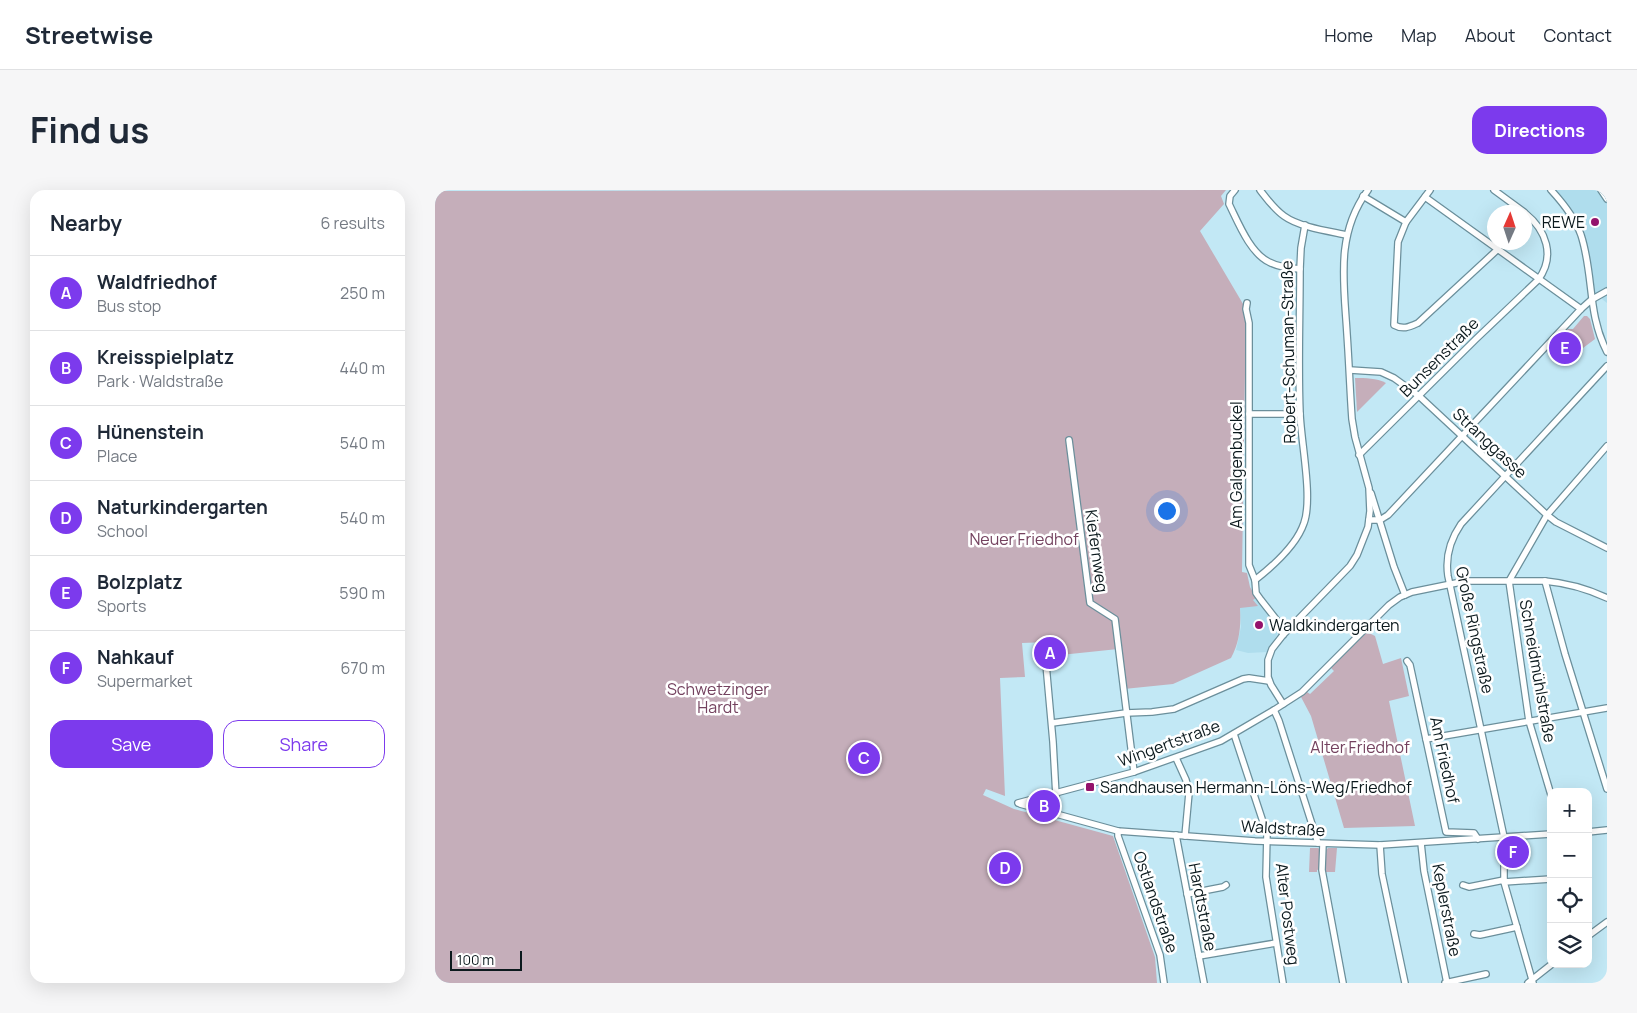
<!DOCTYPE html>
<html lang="en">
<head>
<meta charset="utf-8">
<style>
  body { margin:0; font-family:Manrope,sans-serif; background:#f6f6f7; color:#1f2937 }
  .controls { position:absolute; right:15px; bottom:15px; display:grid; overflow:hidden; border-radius:10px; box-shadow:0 5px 20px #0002 }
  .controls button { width:45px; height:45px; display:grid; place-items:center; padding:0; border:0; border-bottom:1px solid #e0e1e3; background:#fff; color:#1f2937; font:25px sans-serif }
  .compass { position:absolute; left:1052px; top:15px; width:45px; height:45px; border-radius:50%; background:#fff; box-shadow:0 5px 20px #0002; rotate:3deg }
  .scale { position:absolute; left:15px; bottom:12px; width:72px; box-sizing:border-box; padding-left:5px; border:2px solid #0b191d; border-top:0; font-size:14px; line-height:18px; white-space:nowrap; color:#0b191d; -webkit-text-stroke:4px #fff; paint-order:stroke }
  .you { position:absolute; left:731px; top:320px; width:18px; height:18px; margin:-12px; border:4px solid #fff; border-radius:50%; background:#1a73e8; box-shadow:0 0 0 8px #1a73e833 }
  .badge { display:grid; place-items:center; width:32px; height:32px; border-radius:50%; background:#7c3aed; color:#fff; font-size:16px; font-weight:700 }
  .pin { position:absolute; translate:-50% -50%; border:2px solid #fff; box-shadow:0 1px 5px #0006 }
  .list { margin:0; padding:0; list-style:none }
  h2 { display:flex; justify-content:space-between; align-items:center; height:65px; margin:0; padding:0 20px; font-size:21px }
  h2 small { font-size:16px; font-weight:400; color:#747a83 }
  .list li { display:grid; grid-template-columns:32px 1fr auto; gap:15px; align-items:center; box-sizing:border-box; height:75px; padding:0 20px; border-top:1px solid #e0e1e3 }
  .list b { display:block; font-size:19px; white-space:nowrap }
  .list p { margin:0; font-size:16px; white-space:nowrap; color:#747a83 }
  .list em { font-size:16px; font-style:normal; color:#747a83 }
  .actions { display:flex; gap:10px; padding:15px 20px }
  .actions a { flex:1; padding:11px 0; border:1px solid #7c3aed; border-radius:15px; text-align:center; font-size:18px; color:#7c3aed }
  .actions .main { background:#7c3aed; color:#fff }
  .icon { flex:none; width:28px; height:28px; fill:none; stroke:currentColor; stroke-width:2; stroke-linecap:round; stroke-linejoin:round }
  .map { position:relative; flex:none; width:1172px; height:793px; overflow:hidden; border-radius:15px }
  header { display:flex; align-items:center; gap:30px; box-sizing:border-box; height:70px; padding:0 25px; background:#fff; border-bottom:1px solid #e0e1e3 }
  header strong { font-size:24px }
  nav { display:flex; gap:28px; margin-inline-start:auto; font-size:18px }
  .intro { display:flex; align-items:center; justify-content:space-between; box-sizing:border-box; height:120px; padding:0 30px }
  h1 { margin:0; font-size:35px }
  .button { padding:12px 22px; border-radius:15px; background:#7c3aed; color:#fff; font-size:18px; font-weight:700 }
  main { display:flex; gap:30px; padding:0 30px }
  aside { flex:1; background:#fff; border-radius:15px; box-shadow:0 5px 20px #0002 }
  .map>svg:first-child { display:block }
  .built { fill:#afdded }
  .green { fill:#c5aeba }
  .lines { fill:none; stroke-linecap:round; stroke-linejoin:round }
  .minor-casing { stroke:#6b8f9b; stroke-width:8 }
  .minor { stroke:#fff; stroke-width:5.5 }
  .poi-dot { fill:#94136c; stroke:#fff; stroke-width:2 }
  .labels { text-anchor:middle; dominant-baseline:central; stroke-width:5; stroke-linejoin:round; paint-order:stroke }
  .poi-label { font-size:16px; fill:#0b191d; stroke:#fff; text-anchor:start }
  .street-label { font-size:16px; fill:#0b191d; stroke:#fff }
  .park-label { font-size:16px; fill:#74425f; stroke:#fff }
</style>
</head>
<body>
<header>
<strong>Streetwise</strong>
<nav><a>Home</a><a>Map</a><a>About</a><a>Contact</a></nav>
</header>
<div class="intro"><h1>Find us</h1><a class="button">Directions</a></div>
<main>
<aside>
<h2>Nearby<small>6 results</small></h2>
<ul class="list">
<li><span class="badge">A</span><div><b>Waldfriedhof</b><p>Bus stop</p></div><em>250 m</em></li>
<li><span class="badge">B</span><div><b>Kreisspielplatz</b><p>Park · Waldstraße</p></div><em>440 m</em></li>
<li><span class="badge">C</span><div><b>Hünenstein</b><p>Place</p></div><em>540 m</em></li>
<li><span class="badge">D</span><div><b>Naturkindergarten</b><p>School</p></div><em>540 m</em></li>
<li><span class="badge">E</span><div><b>Bolzplatz</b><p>Sports</p></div><em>590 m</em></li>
<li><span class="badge">F</span><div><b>Nahkauf</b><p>Supermarket</p></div><em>670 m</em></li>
</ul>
<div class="actions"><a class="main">Save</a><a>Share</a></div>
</aside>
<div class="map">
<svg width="1172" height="793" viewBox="0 0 1172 793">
  <rect width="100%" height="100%" fill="#c2e8f5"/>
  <g class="built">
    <polygon points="1116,0 1172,0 1172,113 1167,109 1166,104 1156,110 1154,80 1141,36"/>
    <polygon points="821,408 843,437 843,443 832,462 813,463 801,460 806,437 805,417"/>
  </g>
  <g class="green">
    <path d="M791,0l-5,6 3,8 -24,27 46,78 -4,263 5,1 3,14 6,11 -3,2 5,6 -18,2c1,17 0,34 -9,50l-58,26 -49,5 -6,-40 -67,7 -2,-14 -27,1 3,34 -25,1 5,118 -19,-7 -3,6 31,14 99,27 42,121 2,26h-722v-792z"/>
    <polygon points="1149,126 1152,126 1155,129 1160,149 1148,158 1135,173 1113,159 1133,139 1138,139"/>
    <path d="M920,188c11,0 21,0 31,5l-29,29z"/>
    <polygon points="931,443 936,444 940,446 948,474 966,468 974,506 954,511 980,636 909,638 876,526 866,507 872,502 875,504 899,481 896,478"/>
    <polygon points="615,607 618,609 619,618 617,621 590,613"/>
    <polygon points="875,658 883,658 886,660 885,679 882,680 882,682 874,682"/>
    <polygon points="893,658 902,658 900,682 891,682 891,660"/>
  </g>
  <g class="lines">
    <g class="minor-casing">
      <g id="minor">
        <path d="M800,0l-5,6 -1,8c9,18 21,49 40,58 9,5 20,6 31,7"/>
        <path d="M825,0c7,9 14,19 24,26 15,11 44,15 63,19"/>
        <polyline points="1059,0 1089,22"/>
        <path d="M1116,0c12,13 24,28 30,45 13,40 6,78 26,117"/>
        <polyline points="1166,0 1172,9"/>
        <path d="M928,6l43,26 -8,20 -4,83c9,5 15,2 24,-2l79,-73"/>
        <polyline points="990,7 1146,119"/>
        <polyline points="971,32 995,0"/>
        <polyline points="812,113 811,119 814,133 814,375 820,390 821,403 826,410 844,433 848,445"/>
        <polyline points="915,180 946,182 959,188 984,206 1112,325 1121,332 1172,358"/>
        <polyline points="814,224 865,224"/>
        <polyline points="634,250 655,413 680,429 699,582"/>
        <path d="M924,265l117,-116 62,-59c18,-24 8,-50 -13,-67"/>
        <polyline points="936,303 959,377 970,405"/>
        <polyline points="934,330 945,330 953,325 1146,119 1156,110 1172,101"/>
        <path d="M820,390c18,-14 42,-36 49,-57 9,-25 -3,-81 -4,-110 -2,-48 0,-96 0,-144l1,-21 4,-23"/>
        <polyline points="1110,391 1130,464 1172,599"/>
        <polyline points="609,452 618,552 622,624"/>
        <polyline points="972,471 975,475 1011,642 1039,643 1043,649"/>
        <path d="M848,514l-12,-19 -3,-8v-17l4,-11 11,-14 67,-69 7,-11 11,-28 2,-16 -1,-23 -14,-51 -3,-18c-2,-28 -3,-57 -5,-85 -3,-51 -12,-100 21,-144"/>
        <polyline points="839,520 844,531 883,653"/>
        <polyline points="617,533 691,523 717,522 739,519 808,489 814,488 834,491"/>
        <polyline points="799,544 832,644 831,687 848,793"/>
        <polyline points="991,549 1172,518"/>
        <polyline points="741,568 751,590 754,603 750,646"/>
        <polyline points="1116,605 1094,531 1074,391 1112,325 1172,256"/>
        <path d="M583,613l116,-31 87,-31 53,-31 28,-18 87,-87 11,-8 12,-5 54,-11h79c21,2 43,8 62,17"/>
        <polyline points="585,614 683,641 820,651 945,655 1116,644"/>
        <polyline points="683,641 683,646 725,765 729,793"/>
        <polyline points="1153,642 1172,640"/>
        <polyline points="741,645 769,793"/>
        <polyline points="986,653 989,681 1012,793"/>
        <polyline points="888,654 887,680 908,793"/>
        <polyline points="945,655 947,684 970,793"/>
        <polyline points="1069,692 1116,689"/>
        <polyline points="1028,695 1034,697 1069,690"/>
        <polyline points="752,704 788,697 791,695"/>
        <polyline points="1039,744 1045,745 1082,737"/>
        <polyline points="1153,746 1172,732"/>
        <polyline points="764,766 841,753"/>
        <polyline points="1010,793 1051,784"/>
        <polyline points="1093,793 1117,774"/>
        <path d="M1098,793l-29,-101v-45l-56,-261c-3,-20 2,-36 13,-52l146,-158"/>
      </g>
    </g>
    <use href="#minor" class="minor"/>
  </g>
  <g class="poi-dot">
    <circle cx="1160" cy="32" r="5"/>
    <circle cx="824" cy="435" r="5"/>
    <rect x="650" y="592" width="10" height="10" rx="2.5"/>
  </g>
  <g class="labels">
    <g class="poi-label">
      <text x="1150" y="32" text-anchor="end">REWE</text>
      <text x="834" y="435">Waldkindergarten</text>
      <text x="665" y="597">Sandhausen Hermann-Löns-Weg/Friedhof</text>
    </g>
    <g class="street-label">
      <text transform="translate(853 162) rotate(-91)">Robert-Schuman-Straße</text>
      <text transform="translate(1004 167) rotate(-45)">Bunsenstraße</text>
      <text transform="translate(1055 253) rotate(43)">Stranggasse</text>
      <text transform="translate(801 275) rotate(-90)">Am Galgenbuckel</text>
      <text transform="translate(662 361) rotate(82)">Kiefernweg</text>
      <text transform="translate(1040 440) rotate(78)">Große Ringstraße</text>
      <text transform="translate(1103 481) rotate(80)">Schneidmühlstraße</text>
      <text transform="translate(734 553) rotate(-20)">Wingertstraße</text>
      <text transform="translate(1010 570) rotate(78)">Am Friedhof</text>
      <text transform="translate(848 638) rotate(3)">Waldstraße</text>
      <text transform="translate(721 712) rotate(71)">Ostlandstraße</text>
      <text transform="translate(768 717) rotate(79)">Hardtstraße</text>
      <text transform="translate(1012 720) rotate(79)">Keplerstraße</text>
      <text transform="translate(853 724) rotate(83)">Alter Postweg</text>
    </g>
    <g class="park-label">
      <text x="589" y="349">Neuer Friedhof</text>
      <text x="283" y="499">Schwetzinger<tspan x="283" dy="18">Hardt</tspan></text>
      <text x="925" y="557">Alter Friedhof</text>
    </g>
  </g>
</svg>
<div class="controls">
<button>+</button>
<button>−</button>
<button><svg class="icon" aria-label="locate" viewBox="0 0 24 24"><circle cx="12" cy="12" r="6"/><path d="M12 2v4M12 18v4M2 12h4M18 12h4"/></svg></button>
<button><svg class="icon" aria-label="layers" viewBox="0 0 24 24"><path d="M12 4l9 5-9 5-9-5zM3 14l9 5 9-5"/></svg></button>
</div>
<svg class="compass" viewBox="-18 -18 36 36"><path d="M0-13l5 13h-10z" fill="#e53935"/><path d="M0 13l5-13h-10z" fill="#747a83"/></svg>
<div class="scale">100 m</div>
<div class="you"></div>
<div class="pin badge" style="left:615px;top:463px">A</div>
<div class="pin badge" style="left:609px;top:616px">B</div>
<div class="pin badge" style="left:429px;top:568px">C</div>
<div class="pin badge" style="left:570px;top:678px">D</div>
<div class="pin badge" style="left:1130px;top:158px">E</div>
<div class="pin badge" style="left:1078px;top:662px">F</div>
</div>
</main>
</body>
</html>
